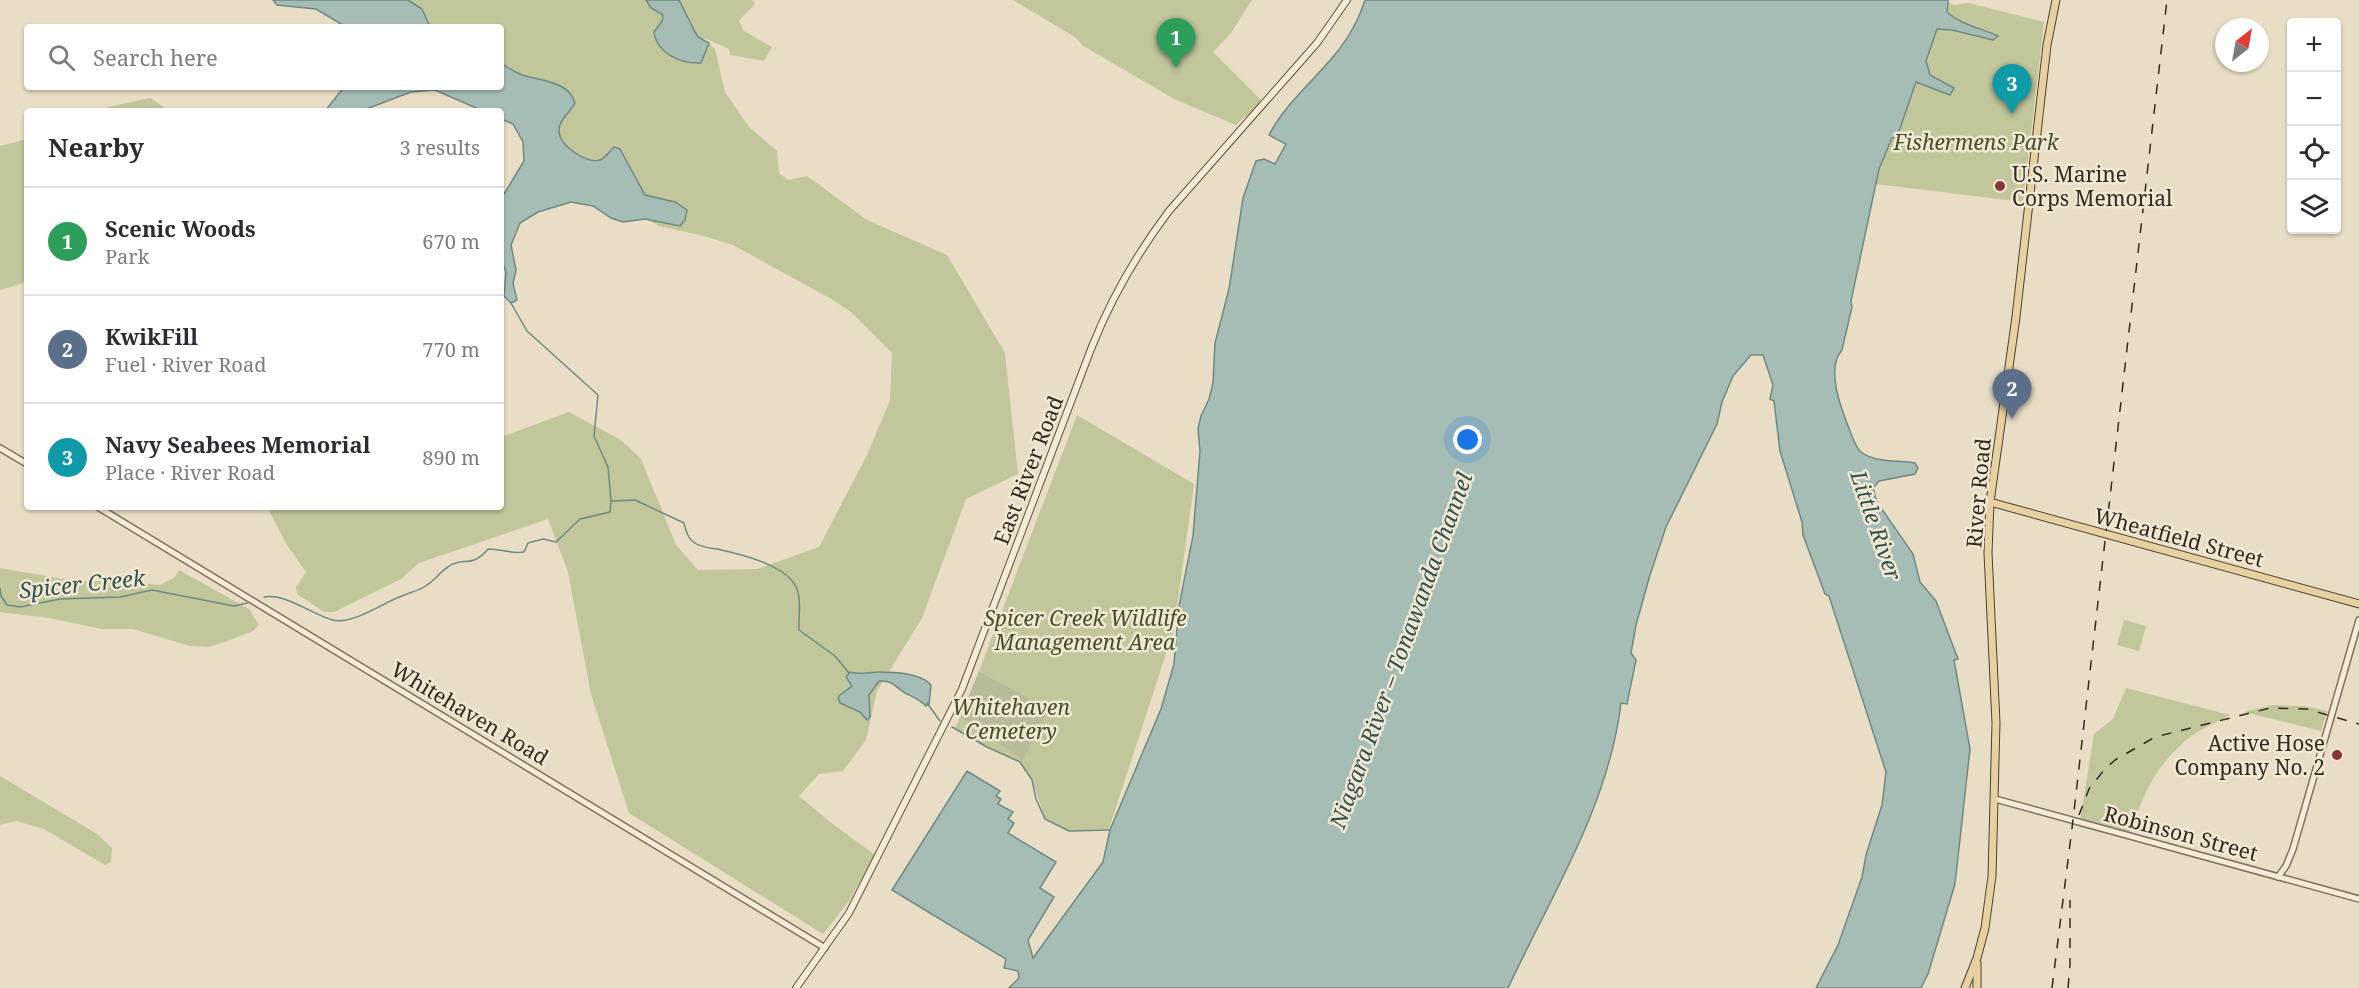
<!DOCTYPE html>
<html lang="en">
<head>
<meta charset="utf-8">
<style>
  body { margin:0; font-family:"Noto Serif",serif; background:#f2f2f3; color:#2b2b33 }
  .controls { position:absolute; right:18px; top:18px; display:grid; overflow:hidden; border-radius:6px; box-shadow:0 2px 4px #0004 }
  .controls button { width:54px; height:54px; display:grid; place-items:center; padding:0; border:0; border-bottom:2px solid #e1e1e2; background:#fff; color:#2b2b33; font:30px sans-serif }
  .compass { position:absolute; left:2215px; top:18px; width:54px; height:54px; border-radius:50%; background:#fff; box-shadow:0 2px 4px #0004; rotate:31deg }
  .you { position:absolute; left:1468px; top:440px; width:21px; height:21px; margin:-15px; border:4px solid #fff; border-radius:50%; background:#1a73e8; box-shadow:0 0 0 9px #1a73e833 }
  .badge { display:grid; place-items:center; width:39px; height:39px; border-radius:50%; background:#2563eb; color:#fff; font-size:20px; font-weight:700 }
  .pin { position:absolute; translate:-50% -50px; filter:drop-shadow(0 2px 3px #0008) }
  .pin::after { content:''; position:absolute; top:32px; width:21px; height:18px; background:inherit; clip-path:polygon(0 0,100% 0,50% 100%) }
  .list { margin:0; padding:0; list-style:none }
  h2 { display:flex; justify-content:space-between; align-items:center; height:78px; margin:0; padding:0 24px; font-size:26px }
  h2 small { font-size:20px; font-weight:400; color:#7c7c81 }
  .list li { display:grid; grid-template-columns:39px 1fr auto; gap:18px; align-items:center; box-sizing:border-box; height:108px; padding:0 24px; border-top:2px solid #e1e1e2 }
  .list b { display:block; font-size:22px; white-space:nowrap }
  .list p { margin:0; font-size:20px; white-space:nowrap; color:#7c7c81 }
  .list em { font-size:20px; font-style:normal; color:#7c7c81 }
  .icon { flex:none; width:33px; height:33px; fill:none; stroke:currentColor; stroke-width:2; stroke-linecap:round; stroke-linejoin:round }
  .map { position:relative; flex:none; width:2359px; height:988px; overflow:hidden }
  .search { position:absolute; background:#fff; box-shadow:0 2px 4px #0004; left:24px; top:24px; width:480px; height:66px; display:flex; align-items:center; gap:15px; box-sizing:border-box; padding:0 21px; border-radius:6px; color:#7c7c81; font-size:22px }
  .panel { position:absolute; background:#fff; box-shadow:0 2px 4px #0004; left:24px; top:108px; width:480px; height:402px; border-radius:6px }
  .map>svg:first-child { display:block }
  .green { fill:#c1c69b }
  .cemetery { fill:#b8bb99 }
  .water { fill:#a6bdb6; stroke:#6e8a83; stroke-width:1.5 }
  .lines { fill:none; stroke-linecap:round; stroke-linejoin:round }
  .stream { stroke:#6e8a83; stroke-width:1.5 }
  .tertiary-casing { stroke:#82705d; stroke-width:8 }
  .secondary-casing { stroke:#645240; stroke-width:8 }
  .primary-casing { stroke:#503f31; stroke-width:9 }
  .tertiary { stroke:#f5ecd8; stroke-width:5 }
  .secondary { stroke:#f5ecd8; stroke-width:6 }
  .primary { stroke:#e8d1a1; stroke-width:7 }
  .rail { stroke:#34291f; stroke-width:1.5; stroke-dasharray:10 10; stroke-linecap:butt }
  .poi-dot { fill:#8a3436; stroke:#f1e8d4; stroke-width:2 }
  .labels { text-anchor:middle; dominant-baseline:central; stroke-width:5; stroke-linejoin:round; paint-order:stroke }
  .park-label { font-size:21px; font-style:italic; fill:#454e28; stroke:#f1e8d4 }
  .poi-label { font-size:21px; fill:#34291f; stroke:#f1e8d4; text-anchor:start }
  .street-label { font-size:21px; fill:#34291f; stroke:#f1e8d4 }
  .water-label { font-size:22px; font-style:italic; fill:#30524f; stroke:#f1e8d4 }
</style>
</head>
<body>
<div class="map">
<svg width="2359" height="988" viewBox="0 0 2359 988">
  <rect width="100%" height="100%" fill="#e9dec5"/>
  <g class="green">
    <path d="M343,0h409l3,3c-4,8 -11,10 -16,18l5,10 28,16 -8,14 -34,-6 -1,-6 -27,-12 13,12 10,43 24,35 28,24 2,22 9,7 19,-4 60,44 80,35 58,98 13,121 -52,25 -44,119 -45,73 -11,49 -23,31 -24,3 -20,22 31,26 45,33 -26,46 -26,33 -194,-121 -38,-119 -23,-122 -20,-53 -129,44 -18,16 -67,33h-10l-27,-18 -1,-7 10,-15 -19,-27 -20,-38h234v-70l68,-25 52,28 20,19 35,86 22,25 59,-1 62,-22 49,-94 22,-53 2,-47 -40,-40 -19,-13 -100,-55 -29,-9 -45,-10 -65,-37 -93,-102v-60h-141z"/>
    <polygon points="1013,0 1252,0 1231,33 1213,52 1262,101 1247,117 1245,116 1236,125 1174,99 1082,45 1075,37"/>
    <polygon points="1947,2 1954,5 1969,3 2044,22 2023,202 1876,184 1879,169 1892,137 1897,137 1916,82 1949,94 1954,88 1930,75 1926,61 1938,29 1980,27 1956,21 1947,12"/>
    <polygon points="150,98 170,111 102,111 108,107"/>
    <polygon points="27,139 27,282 0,290 0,146"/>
    <polygon points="1077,415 1194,484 1174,629 1109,829 1069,831 1045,819 1032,780 1021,762 988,747 955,728 960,717 1023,759 1049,709 979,671"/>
    <polygon points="0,568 74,581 117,581 160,585 175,577 179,570 249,609 259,625 253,631 222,643 208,647 190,646 133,629 102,629 49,618 0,612"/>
    <polygon points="2124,620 2146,626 2139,651 2117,645"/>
    <path d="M2126,688l104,27c-14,8 -32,15 -44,25 -33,29 -45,58 -57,99l-50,-12 15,-93 19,-15z"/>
    <polygon points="2272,705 2305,706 2327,711 2321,731 2244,712"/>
    <polygon points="0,776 97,834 112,848 111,862 105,865 44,829 16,821 0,825"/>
  </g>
  <polygon class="cemetery" points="979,671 1049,709 1023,760 960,717"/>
  <g class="water">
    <polygon points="273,0 408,0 422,9 430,27 346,27 316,9 277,5"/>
    <path d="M646,0h33l16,32 3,5 11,6 -8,20c-19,1 -44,-9 -47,-31l8,-11 1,-6 -12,-7z"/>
    <path d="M1365,0h583l-1,12c14,13 34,16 51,24l-5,4 -41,-10 -15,-1 -11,32 4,14 24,13 -4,7 -34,-13 -19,55 -5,1 -13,31 -28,132 1,6 -10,43c-17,19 0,61 8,81 3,6 5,16 11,21 14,11 37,8 54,11l3,5 -3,6 -36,7 -6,7 4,14 36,52 7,28 16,19 22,58 -4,1 16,89 -15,135 -27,90 -7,14h-105l22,-43 24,-68 4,-22 16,-50 4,-33 -57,-176 -4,-2 -22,-59 -1,-13 -22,-71 -6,-50 -4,-2 3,-14 -10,-30h-12l-18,21 -11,26 -5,22 -51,103 -16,48 -14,50 -5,28 5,7 -9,44 -6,-1c-12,102 -70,193 -113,285h-499l10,-10 -1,-7 -14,-3 2,-9 -114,-69 75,-119 33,20 -4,5 5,3 -3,5 15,8 -5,7 6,4 -6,10 48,29 -16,26 14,9 -26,43 5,18 70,-96 7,-32 51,-121 13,-45 5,-58 14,-70 7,-85 -2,-22 3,-13 8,-17 4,-16 2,-40 14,-54 14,-91 13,-37 8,-2 11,5 11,-20 -17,-9c22,-42 64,-68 85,-109 5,-8 8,-18 11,-26z"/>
    <path d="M501,63c7,5 14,9 21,12 19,6 47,6 53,28 -5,10 -17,17 -16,29 1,14 28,32 41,28 6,-2 9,-9 14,-13l6,2 25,46 30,7 12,8 -2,10 -5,6 -35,-7 -22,3 -12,-4 -18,-12 -22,-4 -33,10 -18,11 -9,22 5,25 -3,13 4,17 -6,3 -7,-7 2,-24 -5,-14v-59l23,-38 -1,-19 -10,-18 -12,-5v-8h-18l-48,-21 -24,2 -50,19h-36l19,-24h157z"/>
    <path d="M850,672c10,3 19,0 29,0 15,0 42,1 52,13l-2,19 -3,2c-7,-7 -13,-9 -21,-13 -10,-6 -12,-13 -26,-12l-10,14 1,22 -3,3 -7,-8 -20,-9 -2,-5 2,-3 12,-9 -6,-9z"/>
  </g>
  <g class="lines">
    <g class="stream">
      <polyline points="511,303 527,331 598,395 594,436 608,467 611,500"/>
      <polyline points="0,588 1,596 7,605 20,607 60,599 120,597 152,590 234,606 247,603"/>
      <path d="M264,597c22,-4 49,18 69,23 20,5 51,-18 69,-24 9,-4 17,-5 25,-11 8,-5 13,-13 21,-18 14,-11 24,2 40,-18 13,0 24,5 36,3l4,-9 15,-4 13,3 24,-23 30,-7 1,-11 24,-1 49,23c2,8 4,16 11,20 5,4 15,5 22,6 23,5 71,16 80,40 5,13 1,28 2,41l36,26 14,17"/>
      <polyline points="927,703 940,721"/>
      <polyline points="952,727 987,747 1020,762 1032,780 1036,799 1045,819 1069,831 1110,830"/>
    </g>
    <g class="tertiary-casing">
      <g id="tertiary">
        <polyline points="0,448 27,464"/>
        <polyline points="98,507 825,948"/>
        <polyline points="1995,799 2359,899"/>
        <polyline points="2278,877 2286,866 2293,849 2359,620"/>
      </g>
    </g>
    <g class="secondary-casing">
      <path id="secondary" d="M796,988l53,-75 113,-224 129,-340c19,-48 47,-97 78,-138l148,-168 30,-43"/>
    </g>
    <g class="primary-casing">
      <g id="primary">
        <polyline points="1990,502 2359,604"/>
        <polyline points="1977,963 1977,988"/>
        <polyline points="1965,988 1977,958 1985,928 1992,876 1996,723 1988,553 1990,502 2016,317 2047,45 2056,0"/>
      </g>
    </g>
    <use href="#tertiary" class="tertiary"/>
    <use href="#secondary" class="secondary"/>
    <use href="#primary" class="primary"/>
    <g class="rail">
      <polyline points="2079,815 2089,789 2104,770 2115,760 2155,737 2270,708 2307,709 2359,724"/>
      <polyline points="2052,988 2073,820 2167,0"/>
      <polyline points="2068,988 2070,965 2070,900"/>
    </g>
  </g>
  <g class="poi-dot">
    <circle cx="2000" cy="186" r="6"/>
    <circle cx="2337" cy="755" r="6"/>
  </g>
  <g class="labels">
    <g class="park-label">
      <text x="1976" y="142">Fishermens Park</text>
      <text x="1085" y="618">Spicer Creek Wildlife<tspan x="1085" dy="24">Management Area</tspan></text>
      <text x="1011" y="707">Whitehaven<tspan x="1011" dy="24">Cemetery</tspan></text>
    </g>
    <g class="poi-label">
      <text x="2012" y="174">U.S. Marine<tspan x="2012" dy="24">Corps Memorial</tspan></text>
      <text x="2325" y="743" text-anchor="end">Active Hose<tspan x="2325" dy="24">Company No. 2</tspan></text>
    </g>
    <g class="street-label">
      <text transform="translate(1028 470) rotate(-69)">East River Road</text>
      <text transform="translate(1978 493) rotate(-85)">River Road</text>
      <text transform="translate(2179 537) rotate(15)">Wheatfield Street</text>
      <text transform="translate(470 713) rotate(31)">Whitehaven Road</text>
      <text transform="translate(2181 833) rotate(15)">Robinson Street</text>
    </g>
    <g class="water-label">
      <text transform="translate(1877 525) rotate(71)">Little River</text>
      <text transform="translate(82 583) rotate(-6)">Spicer Creek</text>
      <text transform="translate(1400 650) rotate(-70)">Niagara River – Tonawanda Channel</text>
    </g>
  </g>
</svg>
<div class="controls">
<button>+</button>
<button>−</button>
<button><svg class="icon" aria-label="locate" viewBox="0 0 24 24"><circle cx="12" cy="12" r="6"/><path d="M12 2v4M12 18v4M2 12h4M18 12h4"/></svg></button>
<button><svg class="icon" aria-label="layers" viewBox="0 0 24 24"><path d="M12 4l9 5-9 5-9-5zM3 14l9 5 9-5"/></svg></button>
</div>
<svg class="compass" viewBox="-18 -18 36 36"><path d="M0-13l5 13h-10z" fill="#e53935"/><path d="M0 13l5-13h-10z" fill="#7c7c81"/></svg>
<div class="you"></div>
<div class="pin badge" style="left:1176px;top:68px;background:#2e9e5b">1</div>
<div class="pin badge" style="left:2012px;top:419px;background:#5c6f8a">2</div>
<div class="pin badge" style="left:2012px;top:114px;background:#0f9aa8">3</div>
<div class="search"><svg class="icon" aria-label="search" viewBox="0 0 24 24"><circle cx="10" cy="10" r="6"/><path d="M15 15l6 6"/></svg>Search here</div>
<section class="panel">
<h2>Nearby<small>3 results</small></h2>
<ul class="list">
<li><span class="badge" style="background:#2e9e5b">1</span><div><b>Scenic Woods</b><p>Park</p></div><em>670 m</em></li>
<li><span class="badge" style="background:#5c6f8a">2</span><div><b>KwikFill</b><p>Fuel · River Road</p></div><em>770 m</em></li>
<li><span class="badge" style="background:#0f9aa8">3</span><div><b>Navy Seabees Memorial</b><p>Place · River Road</p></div><em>890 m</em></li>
</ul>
</section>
</div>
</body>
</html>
